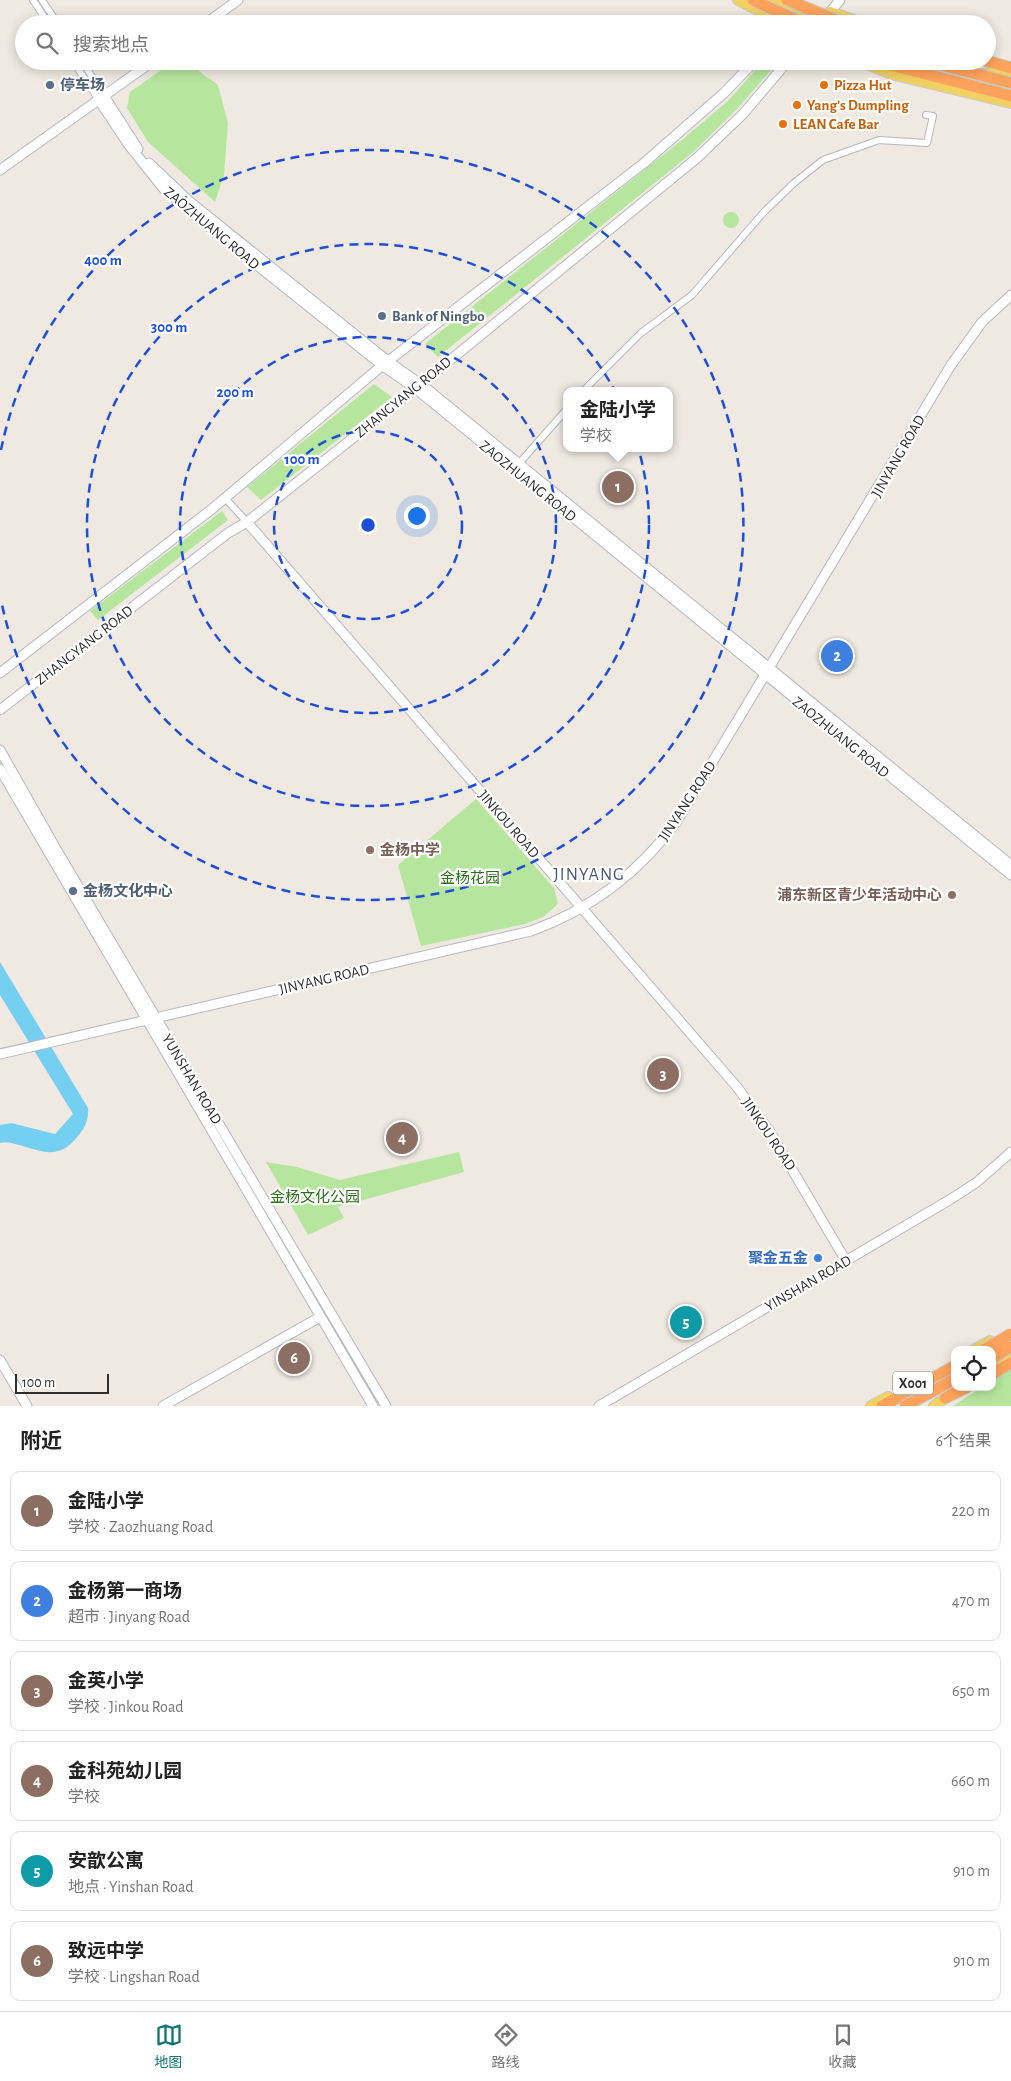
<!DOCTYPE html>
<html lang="zh">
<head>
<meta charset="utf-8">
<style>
  body { margin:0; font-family:"Alegreya Sans","Noto Sans SC",sans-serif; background:#f6f6f6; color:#222 }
  .controls { position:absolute; right:15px; bottom:15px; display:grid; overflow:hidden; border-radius:10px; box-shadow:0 2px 12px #0003 }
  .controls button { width:45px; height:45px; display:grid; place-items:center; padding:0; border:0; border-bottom:1px solid #e0e0e0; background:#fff; color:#222; font:25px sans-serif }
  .scale { position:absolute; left:15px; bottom:12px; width:94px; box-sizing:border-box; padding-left:5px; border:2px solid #2e2e2e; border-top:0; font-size:14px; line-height:18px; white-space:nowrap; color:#2e2e2e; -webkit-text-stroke:4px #fff; paint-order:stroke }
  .you { position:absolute; left:416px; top:515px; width:18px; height:18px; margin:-12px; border:4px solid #fff; border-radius:50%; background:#1a73e8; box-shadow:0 0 0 8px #1a73e833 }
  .badge { display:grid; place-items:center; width:32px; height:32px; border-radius:50%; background:#0f766e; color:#fff; font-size:16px; font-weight:700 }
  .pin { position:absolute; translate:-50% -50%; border:2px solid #fff; box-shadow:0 1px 5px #0006 }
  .popup { position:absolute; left:563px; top:387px; width:110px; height:65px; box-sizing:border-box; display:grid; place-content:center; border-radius:10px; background:#fff; filter:drop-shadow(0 1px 4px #0005); font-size:16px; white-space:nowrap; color:#767676 }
  .popup b { font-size:19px; color:#222 }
  .popup::after { content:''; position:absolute; left:50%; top:100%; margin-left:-10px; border:10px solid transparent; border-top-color:#fff }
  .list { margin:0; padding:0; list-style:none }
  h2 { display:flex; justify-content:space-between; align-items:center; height:65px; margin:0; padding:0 20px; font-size:21px }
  h2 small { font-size:16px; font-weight:400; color:#767676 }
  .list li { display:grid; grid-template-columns:32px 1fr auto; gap:15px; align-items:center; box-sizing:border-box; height:80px; margin:0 10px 10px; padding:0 10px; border:1px solid #e0e0e0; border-radius:10px }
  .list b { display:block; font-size:19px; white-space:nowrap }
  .list p { margin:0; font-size:16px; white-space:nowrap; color:#767676 }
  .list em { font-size:16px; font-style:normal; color:#767676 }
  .icon { flex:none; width:28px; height:28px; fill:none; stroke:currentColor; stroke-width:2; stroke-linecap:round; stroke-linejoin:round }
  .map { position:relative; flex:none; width:1011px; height:1406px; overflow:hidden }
  .search { position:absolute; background:#fff; box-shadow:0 2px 12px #0003; left:15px; right:15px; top:15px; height:55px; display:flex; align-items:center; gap:12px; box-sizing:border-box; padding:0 18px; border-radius:28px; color:#767676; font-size:19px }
  .sheet { height:605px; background:#fff }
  nav { display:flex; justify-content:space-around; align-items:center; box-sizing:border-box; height:70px; border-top:1px solid #e0e0e0; background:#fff; font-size:14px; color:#767676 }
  nav a { display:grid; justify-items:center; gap:2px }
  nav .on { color:#0f766e }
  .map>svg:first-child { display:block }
  .green { fill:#b6e59e }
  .water { fill:#75cff0 }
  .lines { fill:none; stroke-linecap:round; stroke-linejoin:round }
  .street-casing { stroke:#b4b7c1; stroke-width:8 }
  .secondary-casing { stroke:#b4b7c1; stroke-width:11 }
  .primary-casing { stroke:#c9c9c9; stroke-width:12 }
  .highway-casing { stroke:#c9c9c9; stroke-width:13 }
  .street { stroke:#fff; stroke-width:6 }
  .secondary { stroke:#fff; stroke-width:9 }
  .primary { stroke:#f2d163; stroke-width:10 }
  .highway { stroke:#ffa35c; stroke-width:11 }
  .highway-bridge-casing { stroke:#c9c9c9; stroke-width:13; stroke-linecap:butt }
  .highway-bridge { stroke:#ffa35c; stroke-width:11 }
  .ring { fill:none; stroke:#1d4ed8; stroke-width:2.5; stroke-dasharray:9 6 }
  .service-dot { fill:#5c6f8a; stroke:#fff; stroke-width:2 }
  .food-dot { fill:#e8710a; stroke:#fff; stroke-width:2 }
  .education-dot { fill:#8d6e63; stroke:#fff; stroke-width:2 }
  .shop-dot { fill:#3f7fe0; stroke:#fff; stroke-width:2 }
  .labels { text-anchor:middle; stroke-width:4.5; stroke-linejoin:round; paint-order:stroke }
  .shield { fill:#fff; stroke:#6d6d6d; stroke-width:1 }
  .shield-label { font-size:14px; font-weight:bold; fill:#2e2e2e }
  .service-label { font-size:15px; font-weight:bold; fill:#4e5e75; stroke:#fff; text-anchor:start }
  .food-label { font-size:15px; font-weight:bold; fill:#c56008; stroke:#fff; text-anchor:start }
  .street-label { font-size:15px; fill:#2e2e2e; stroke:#fff }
  .education-label { font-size:15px; font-weight:bold; fill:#785e54; stroke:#fff; text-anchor:start }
  .park-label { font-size:15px; fill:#2c6e1b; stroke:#fff }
  .shop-label { font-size:15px; font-weight:bold; fill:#366cbe; stroke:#fff; text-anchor:end }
  .quarter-label { font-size:18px; letter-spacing:1px; fill:#4d5680; stroke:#fff }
  .centre { fill:#1d4ed8; stroke:#fff; stroke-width:2.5 }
  .ring-label { font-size:15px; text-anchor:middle; font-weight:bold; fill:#1d4ed8; stroke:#fff; stroke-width:4.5; stroke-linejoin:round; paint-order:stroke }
</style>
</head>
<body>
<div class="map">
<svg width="1011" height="1406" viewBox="0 0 1011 1406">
  <rect width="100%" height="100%" fill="#efe9e1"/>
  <path class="green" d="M 174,61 L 196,61 C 197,76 209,76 218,85 L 228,123 L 224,175 L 215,202 L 148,142 L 127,108 L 130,92 Z
    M 763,61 L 779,61 L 736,110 L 692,153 L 438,357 L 425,344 L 682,140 L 729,100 Z
    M723 220a8 8 0 1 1 16 0a8 8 0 1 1-16 0Z
    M 374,384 L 392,397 L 261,500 L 247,487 Z
    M 222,511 L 228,520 L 98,620 L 90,611 Z
    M 476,799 L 554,888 L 558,904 L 543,917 L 525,924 L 421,946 L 398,865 Z
    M 459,1152 L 464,1172 L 338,1207 L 344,1218 L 308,1235 L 266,1162 L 297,1167 L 340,1180 Z
    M 1011,1368 L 1011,1406 L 953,1406 L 982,1387 L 992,1387 L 992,1380 Z"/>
  <path class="water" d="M 0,962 L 88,1108 C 89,1119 85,1128 78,1136 C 59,1160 44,1152 19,1145 C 12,1143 7,1141 0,1143 L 0,1125 L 11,1123 L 55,1134 L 73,1114 L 0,995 Z"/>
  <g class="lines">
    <g class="street-casing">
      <path id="street" d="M 33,0 L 49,24
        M 42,0 L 58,24
        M 73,61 L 99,100
        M 82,61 L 104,96
        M 583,391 L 641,333 L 692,295 L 764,212 L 794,183 L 823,160 L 879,140 L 927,143 L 933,116 L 926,115
        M 522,460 L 567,409
        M 224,497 L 247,522"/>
    </g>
    <g class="secondary-casing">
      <path id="secondary" d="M 826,17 L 840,0
        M 205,24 L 238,0
        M 104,96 L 138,149
        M 99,100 L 128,144 L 163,188 L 203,222 L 383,366 L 415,388 L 1011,875
        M 149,163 L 189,201 L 389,362 L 426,388 L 1011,865
        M 0,170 L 153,61
        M 247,522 L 737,1087 L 770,1132 L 846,1261
        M 0,673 L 212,509 L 378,369 L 644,163 L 724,93 L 755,61
        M 0,710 L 228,533 L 247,522 L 421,384 L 697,158 L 743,114 L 788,61
        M 0,750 L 56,849 L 386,1406
        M 0,769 L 373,1406
        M 0,1054 L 531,931 C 592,909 639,873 677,821 L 951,365 L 982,322 L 1011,295
        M 0,1360 L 27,1406
        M 163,1406 L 320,1317
        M 599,1406 L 951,1199 L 977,1182 L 1011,1152"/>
    </g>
    <g class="primary-casing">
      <path id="primary" d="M 738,0 L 786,24
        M 770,0 L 796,12 L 816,14
        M 830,12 L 865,24
        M 797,23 L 821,24
        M 860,61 L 891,74 L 1011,103
        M 911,61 L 934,67
        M 978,75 L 996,72 L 1011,76
        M 974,1350 L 990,1341
        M 992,1366 L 1011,1355
        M 871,1406 L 888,1397
        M 934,1406 L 951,1394"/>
    </g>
    <g class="highway-casing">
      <path id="highway" d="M 875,61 L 1011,96
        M 987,61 L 1011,68
        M 992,1374 L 1011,1363
        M 945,1398 L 967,1387
        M 882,1406 L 955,1366"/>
    </g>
    <use href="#street" class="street"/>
    <use href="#secondary" class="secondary"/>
    <use href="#primary" class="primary"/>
    <use href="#highway" class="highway"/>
    <g class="highway-bridge-casing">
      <path id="highway-bridge" d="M 753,0 L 805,24
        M 787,0 L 846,24
        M 927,61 L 1011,83
        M 984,1350 L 1011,1334
        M 992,1358 L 1011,1347
        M 905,1406 L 955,1379"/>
    </g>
    <use href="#highway-bridge" class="highway-bridge"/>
  </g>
  <g class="ring">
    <circle cx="368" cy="525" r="94"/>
    <circle cx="368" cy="525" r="188"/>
    <circle cx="368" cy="525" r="281"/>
    <path d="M1 450A375 375 0 1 1 1 600"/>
  </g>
  <g class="service-dot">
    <circle cx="50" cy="85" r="5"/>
    <circle cx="382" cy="316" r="5"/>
    <circle cx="73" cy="891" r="5"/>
  </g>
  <g class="food-dot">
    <circle cx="824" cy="85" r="5"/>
    <circle cx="797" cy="105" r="5"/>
    <circle cx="783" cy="124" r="5"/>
  </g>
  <g class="education-dot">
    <circle cx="370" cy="850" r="5"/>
    <circle cx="952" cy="895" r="5"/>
  </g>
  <circle class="shop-dot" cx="818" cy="1258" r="5"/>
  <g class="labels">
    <rect class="shield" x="893" y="1371.5" width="40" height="23" rx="4"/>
    <g class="shield-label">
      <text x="913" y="1388">X001</text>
    </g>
    <g class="service-label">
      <text x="60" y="90">停车场</text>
      <text x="392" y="321">Bank of Ningbo</text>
      <text x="83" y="896">金杨文化中心</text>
    </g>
    <g class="food-label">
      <text x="834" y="90">Pizza Hut</text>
      <text x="807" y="110">Yang’s Dumpling</text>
      <text x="793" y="129">LEAN Cafe Bar</text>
    </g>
    <g class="street-label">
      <text transform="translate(212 228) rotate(40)" y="5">ZAOZHUANG ROAD</text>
      <text transform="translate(403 397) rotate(-39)" y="5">ZHANGYANG ROAD</text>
      <text transform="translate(898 456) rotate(-60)" y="5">JINYANG ROAD</text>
      <text transform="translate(528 481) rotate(39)" y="5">ZAOZHUANG ROAD</text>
      <text transform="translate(84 645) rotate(-38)" y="5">ZHANGYANG ROAD</text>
      <text transform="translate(841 737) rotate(39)" y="5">ZAOZHUANG ROAD</text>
      <text transform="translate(687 801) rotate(-57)" y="5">JINYANG ROAD</text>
      <text transform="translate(509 824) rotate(49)" y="5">JINKOU ROAD</text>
      <text transform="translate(324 979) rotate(-13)" y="5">JINYANG ROAD</text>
      <text transform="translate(192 1079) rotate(59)" y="5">YUNSHAN ROAD</text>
      <text transform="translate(769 1134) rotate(56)" y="5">JINKOU ROAD</text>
      <text transform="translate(808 1283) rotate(-30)" y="5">YINSHAN ROAD</text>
    </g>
    <g class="education-label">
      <text x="380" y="855">金杨中学</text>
      <text x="942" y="900" text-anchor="end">浦东新区青少年活动中心</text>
    </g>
    <g class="park-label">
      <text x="470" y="883">金杨花园</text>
      <text x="315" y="1202">金杨文化公园</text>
    </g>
    <g class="shop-label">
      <text x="808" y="1263">聚金五金</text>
    </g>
    <g class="quarter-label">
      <text x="589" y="880">JINYANG</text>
    </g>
  </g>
  <circle cx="368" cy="525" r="8" class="centre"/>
  <g class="ring-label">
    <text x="103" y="265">400 m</text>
    <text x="169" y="332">300 m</text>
    <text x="235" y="397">200 m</text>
    <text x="302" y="464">100 m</text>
  </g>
</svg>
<div class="controls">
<button><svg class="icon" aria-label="locate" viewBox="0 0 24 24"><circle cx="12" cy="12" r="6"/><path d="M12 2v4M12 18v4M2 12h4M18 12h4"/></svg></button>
</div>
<div class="scale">100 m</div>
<div class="you"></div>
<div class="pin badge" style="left:618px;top:487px;background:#8d6e63">1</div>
<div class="popup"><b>金陆小学</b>学校</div>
<div class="pin badge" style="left:837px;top:656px;background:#3f7fe0">2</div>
<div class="pin badge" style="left:663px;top:1074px;background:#8d6e63">3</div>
<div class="pin badge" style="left:402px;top:1138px;background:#8d6e63">4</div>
<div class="pin badge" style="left:686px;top:1322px;background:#0f9aa8">5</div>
<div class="pin badge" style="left:294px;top:1358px;background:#8d6e63">6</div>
<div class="search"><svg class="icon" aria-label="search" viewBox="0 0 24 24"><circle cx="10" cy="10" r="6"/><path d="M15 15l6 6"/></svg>搜索地点</div>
</div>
<section class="sheet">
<h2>附近<small>6个结果</small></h2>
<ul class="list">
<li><span class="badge" style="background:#8d6e63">1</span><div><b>金陆小学</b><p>学校 · Zaozhuang Road</p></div><em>220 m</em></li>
<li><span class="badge" style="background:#3f7fe0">2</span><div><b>金杨第一商场</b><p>超市 · Jinyang Road</p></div><em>470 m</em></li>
<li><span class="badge" style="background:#8d6e63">3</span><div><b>金英小学</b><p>学校 · Jinkou Road</p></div><em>650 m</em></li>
<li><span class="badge" style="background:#8d6e63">4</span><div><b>金科苑幼儿园</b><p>学校</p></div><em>660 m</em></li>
<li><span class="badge" style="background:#0f9aa8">5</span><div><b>安歆公寓</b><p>地点 · Yinshan Road</p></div><em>910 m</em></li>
<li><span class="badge" style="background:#8d6e63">6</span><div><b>致远中学</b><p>学校 · Lingshan Road</p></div><em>910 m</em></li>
</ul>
</section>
<nav>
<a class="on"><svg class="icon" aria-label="map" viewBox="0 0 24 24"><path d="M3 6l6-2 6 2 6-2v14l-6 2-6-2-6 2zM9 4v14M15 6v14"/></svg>地图</a>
<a><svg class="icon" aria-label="directions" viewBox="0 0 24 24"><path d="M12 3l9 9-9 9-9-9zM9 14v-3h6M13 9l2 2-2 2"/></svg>路线</a>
<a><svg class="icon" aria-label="saved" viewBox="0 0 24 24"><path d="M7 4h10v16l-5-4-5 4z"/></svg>收藏</a>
</nav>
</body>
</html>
